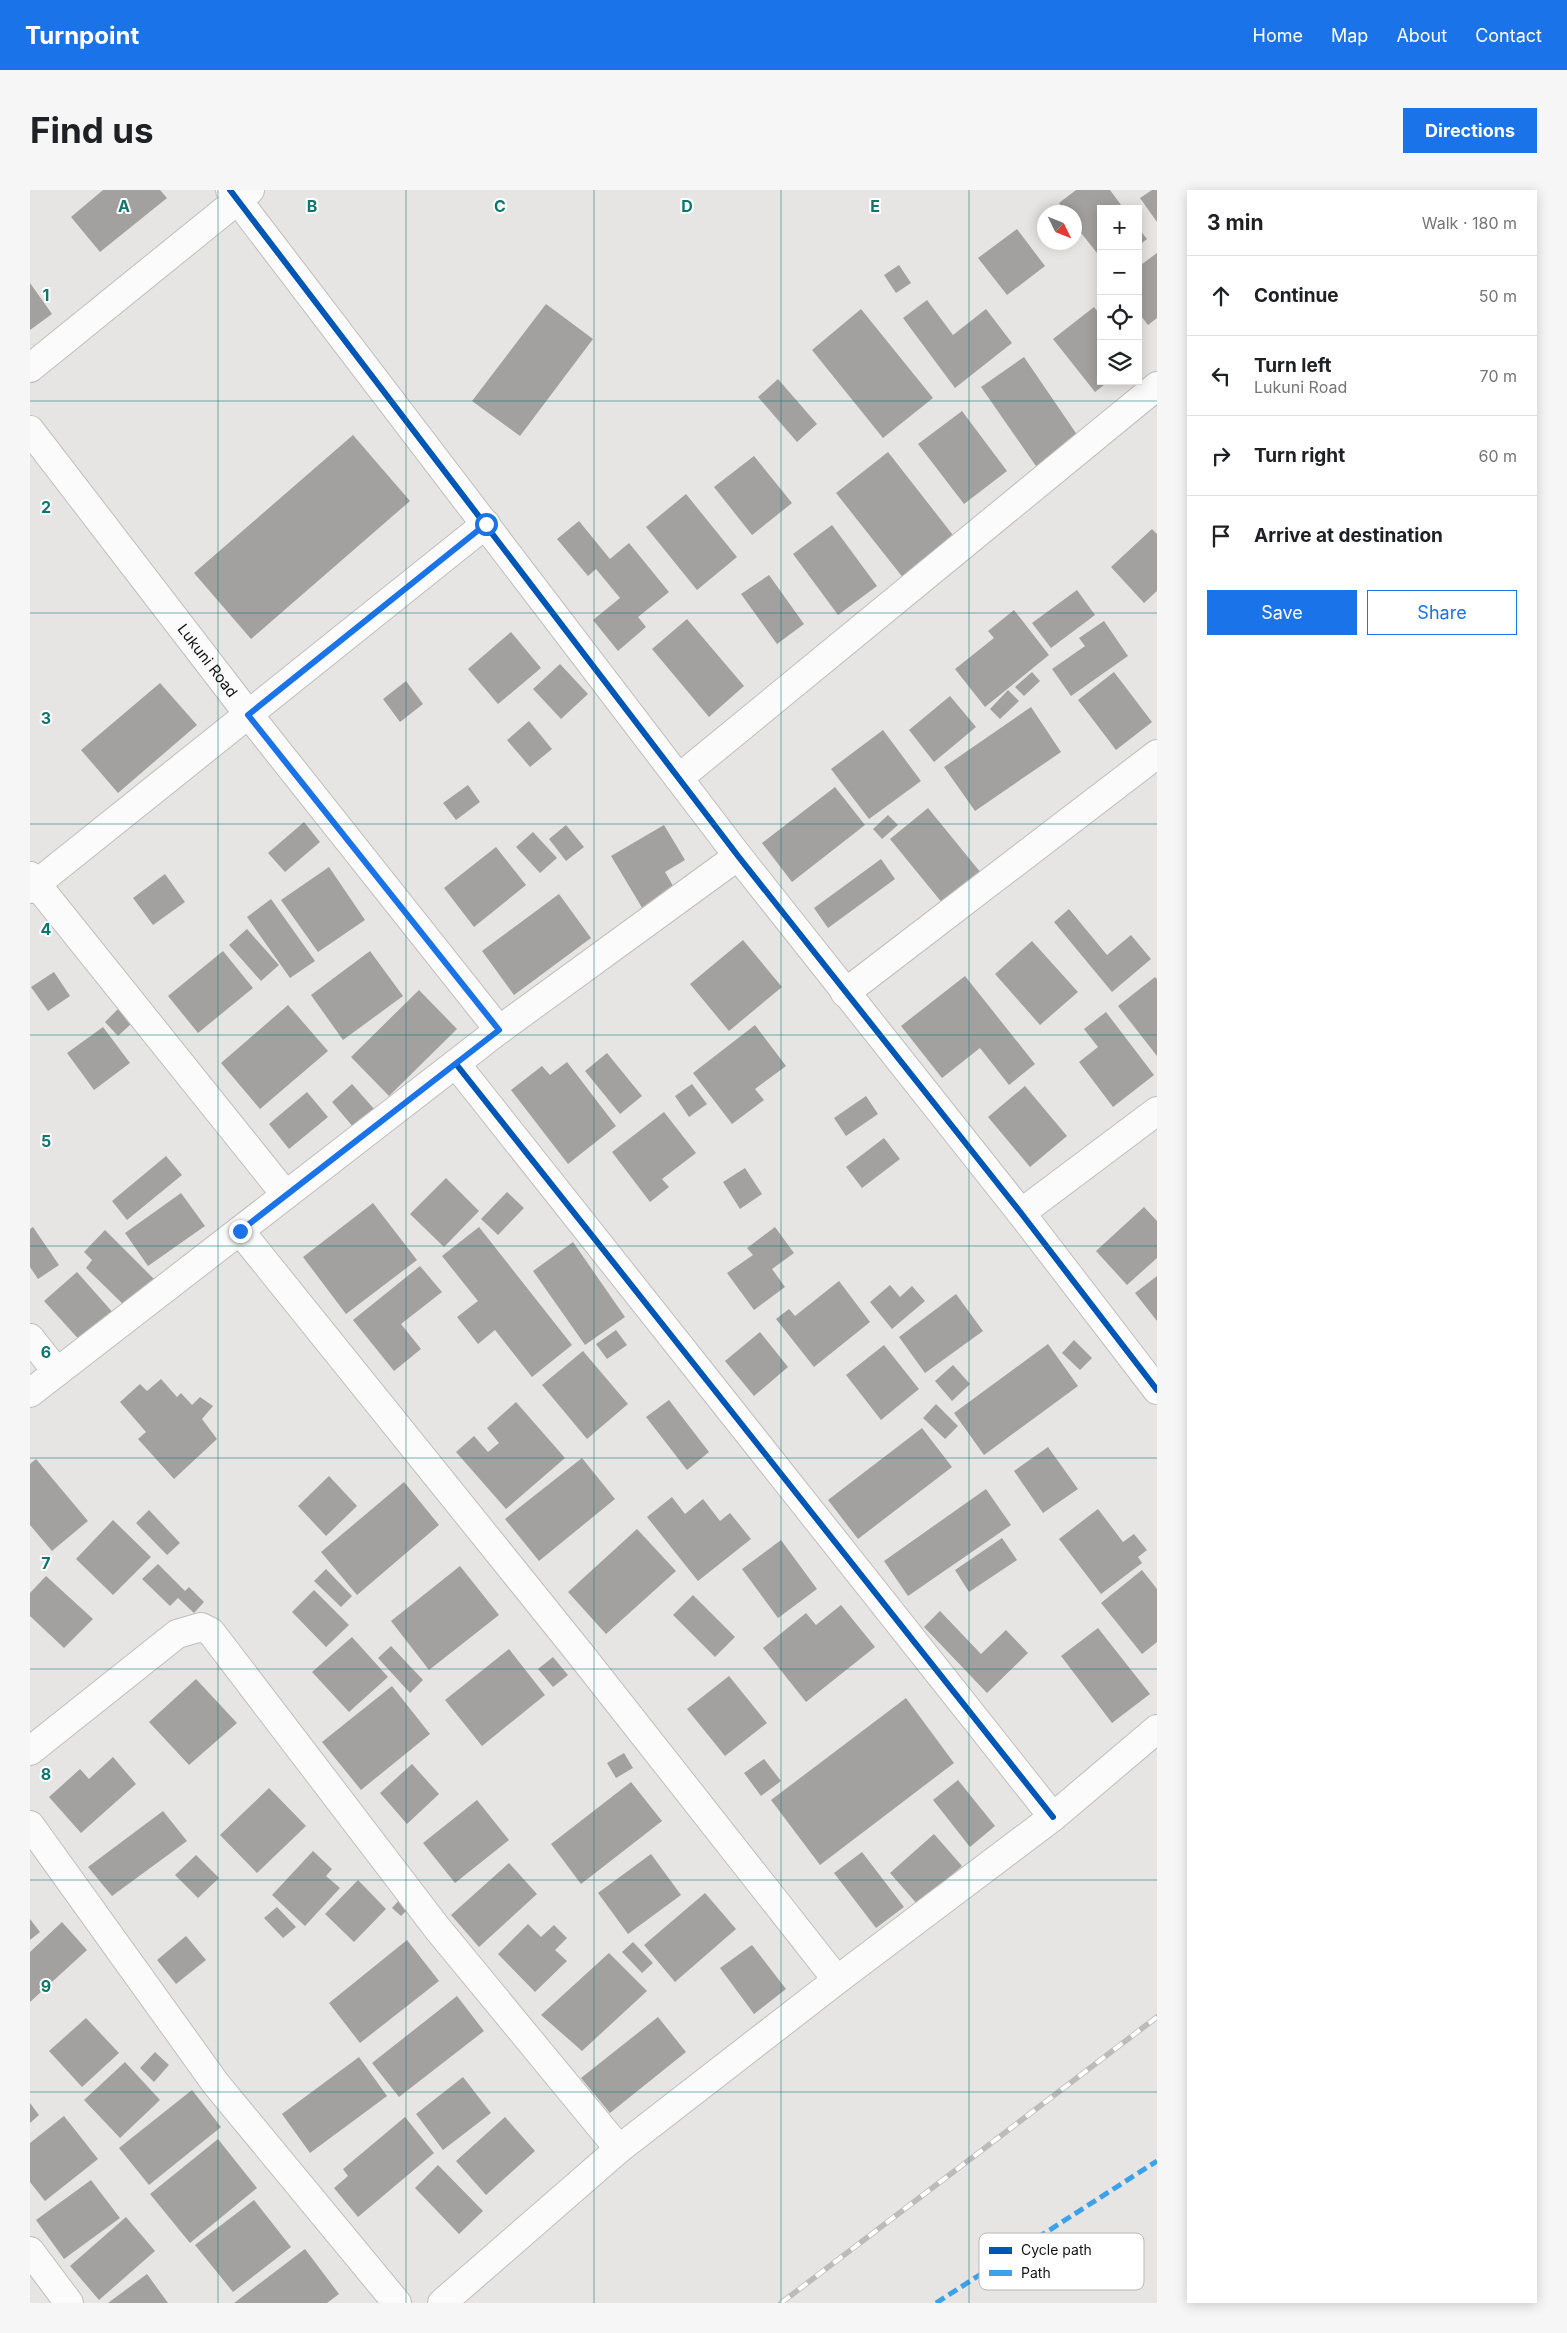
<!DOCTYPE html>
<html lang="en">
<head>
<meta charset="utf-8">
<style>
  body { margin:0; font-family:Inter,sans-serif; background:#f6f6f6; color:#202124 }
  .controls { position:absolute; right:15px; top:15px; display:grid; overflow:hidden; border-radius:0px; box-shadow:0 2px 12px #0003 }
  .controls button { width:45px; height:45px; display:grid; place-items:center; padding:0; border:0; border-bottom:1px solid #e0e0e0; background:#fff; color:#202124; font:25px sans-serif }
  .compass { position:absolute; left:1007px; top:15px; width:45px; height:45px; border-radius:50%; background:#fff; box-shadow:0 2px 12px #0003; rotate:133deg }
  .stop { position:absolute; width:15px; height:15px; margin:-11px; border:4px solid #1a73e8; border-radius:50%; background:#fff }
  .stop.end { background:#1a73e8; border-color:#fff; box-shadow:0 1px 5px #0008 }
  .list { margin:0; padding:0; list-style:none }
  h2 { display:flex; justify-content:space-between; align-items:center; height:65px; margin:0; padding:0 20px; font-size:21px }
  h2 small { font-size:16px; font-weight:400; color:#757577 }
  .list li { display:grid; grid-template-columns:32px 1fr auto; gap:15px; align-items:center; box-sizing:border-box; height:80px; padding:0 20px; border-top:1px solid #e0e0e0 }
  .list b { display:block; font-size:19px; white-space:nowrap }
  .list p { margin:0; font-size:16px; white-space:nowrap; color:#757577 }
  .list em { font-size:16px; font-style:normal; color:#757577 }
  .actions { display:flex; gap:10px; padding:15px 20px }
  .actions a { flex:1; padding:11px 0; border:1px solid #1a73e8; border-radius:0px; text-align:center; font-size:18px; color:#1a73e8 }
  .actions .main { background:#1a73e8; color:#fff }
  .icon { flex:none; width:28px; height:28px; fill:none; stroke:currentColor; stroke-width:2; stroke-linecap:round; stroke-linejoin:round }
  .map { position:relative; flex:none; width:1127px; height:2113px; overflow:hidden; border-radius:0px }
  header { display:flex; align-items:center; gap:30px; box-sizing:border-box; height:70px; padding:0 25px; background:#1a73e8; color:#fff }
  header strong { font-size:24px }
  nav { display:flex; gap:28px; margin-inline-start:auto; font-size:18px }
  .intro { display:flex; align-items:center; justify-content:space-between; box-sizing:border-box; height:120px; padding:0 30px }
  h1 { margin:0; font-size:35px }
  .button { padding:12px 22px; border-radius:0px; background:#1a73e8; color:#fff; font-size:18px; font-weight:700 }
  main { display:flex; gap:30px; padding:0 30px }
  aside { flex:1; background:#fff; border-radius:0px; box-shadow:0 2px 12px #0003 }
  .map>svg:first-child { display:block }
  .building { fill:#a2a1a0 }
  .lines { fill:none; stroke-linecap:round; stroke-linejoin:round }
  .street-casing { stroke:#bebebc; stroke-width:30 }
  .street { stroke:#fbfbfb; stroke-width:28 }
  .rail-casing { stroke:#bcbaba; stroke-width:5.5 }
  .rail { stroke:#fff; stroke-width:4; stroke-dasharray:11; stroke-linecap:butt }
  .quiet { stroke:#3da1ea; stroke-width:5; stroke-dasharray:10 5; stroke-linecap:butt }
  .cycleway-casing { stroke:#fff; stroke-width:9 }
  .cycleway { stroke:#0057b8; stroke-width:6 }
  .route { stroke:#1a73e8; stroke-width:6 }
  .grid { fill:none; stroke:#0f766e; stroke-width:1; stroke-opacity:0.55 }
  .labels { text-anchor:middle; stroke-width:4; stroke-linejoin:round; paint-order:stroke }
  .street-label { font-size:15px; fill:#131211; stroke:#fff }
  .key { fill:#fff; stroke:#b8b8b8; stroke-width:1 }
  .key-label { font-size:14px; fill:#131211 }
  .grid-label { font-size:16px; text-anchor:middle; font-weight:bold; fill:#0f766e; stroke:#fff; stroke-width:4; stroke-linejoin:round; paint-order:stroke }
</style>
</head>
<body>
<header>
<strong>Turnpoint</strong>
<nav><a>Home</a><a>Map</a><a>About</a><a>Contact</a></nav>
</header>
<div class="intro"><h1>Find us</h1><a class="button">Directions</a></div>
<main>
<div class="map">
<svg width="1127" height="2113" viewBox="0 0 1127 2113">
  <rect width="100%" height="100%" fill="#e6e5e3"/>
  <path class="building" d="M 73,0 L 130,0 L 137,8 L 70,62 L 41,27 Z
    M 1046,0 L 1080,0 L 1094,19 L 1071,19 L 1071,68 L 1044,34 L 1044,22 L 1036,22 L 1029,13 Z
    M 1122,0 L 1127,0 L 1127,32 L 1110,8 Z
    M 1108,38 L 1117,49 L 1108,56 Z
    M 987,39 L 1015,76 L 977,105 L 948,68 Z
    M 1127,63 L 1127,128 L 1118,135 L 1108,122 L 1108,77 Z
    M 869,75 L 881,93 L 866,103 L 854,85 Z
    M 0,93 L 22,124 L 0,140 Z
    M 897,110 L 923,145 L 956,119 L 982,153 L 925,198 L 873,128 Z
    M 516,114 L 563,149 L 490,246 L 442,211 Z
    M 1064,117 L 1071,126 L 1071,191 L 1079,191 L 1065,202 L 1023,149 Z
    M 831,119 L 903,208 L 853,248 L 782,160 Z
    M 994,167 L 1050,249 L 1008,279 L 951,197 Z
    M 748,189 L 787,234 L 767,252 L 728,207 Z
    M 932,221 L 977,281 L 934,314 L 888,254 Z
    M 323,245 L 380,311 L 221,449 L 164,383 Z
    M 858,262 L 926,349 L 874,389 L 806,303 Z
    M 724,266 L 762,313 L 722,345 L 684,297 Z
    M 656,304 L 707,367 L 667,400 L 616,337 Z
    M 549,331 L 580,369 L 599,353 L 639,402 L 608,427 L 616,437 L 588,461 L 563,430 L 590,408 L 566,379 L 558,386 L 527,349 Z
    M 802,335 L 847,396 L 808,425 L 763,364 Z
    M 1122,339 L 1127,344 L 1127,401 L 1114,413 L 1081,377 Z
    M 739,385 L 774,434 L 747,454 L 711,404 Z
    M 1047,400 L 1065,425 L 1021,458 L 1002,433 Z
    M 984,420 L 1019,465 L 955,517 L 925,479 L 964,448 L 958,441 Z
    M 657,429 L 714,496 L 679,527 L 622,459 Z
    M 1074,431 L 1098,466 L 1041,506 L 1022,479 L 1055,456 L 1049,448 Z
    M 481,442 L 511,478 L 468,514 L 438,479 Z
    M 530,474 L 558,504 L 531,529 L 503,499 Z
    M 1002,482 L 1010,491 L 994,506 L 985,497 Z
    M 1084,482 L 1122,532 L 1086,560 L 1048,510 Z
    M 376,491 L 393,514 L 370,532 L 353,509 Z
    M 130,493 L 167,535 L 88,603 L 51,560 Z
    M 978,500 L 989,511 L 970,529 L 960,519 Z
    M 920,506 L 946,537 L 904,572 L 879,540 Z
    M 1001,517 L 1031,562 L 945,621 L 914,577 Z
    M 499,531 L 522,559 L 500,577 L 477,550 Z
    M 853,540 L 891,591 L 839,629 L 801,579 Z
    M 438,595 L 450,612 L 426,630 L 413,613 Z
    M 805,597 L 835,635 L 762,692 L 732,653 Z
    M 898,618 L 951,683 L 913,714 L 860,649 Z
    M 858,625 L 868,635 L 852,649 L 843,639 Z
    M 274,632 L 290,652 L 255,682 L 238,663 Z
    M 536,635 L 554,657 L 536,671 L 519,649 Z
    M 634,635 L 655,670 L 635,682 L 646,701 L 614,721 L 581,666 Z
    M 503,642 L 527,668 L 510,683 L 486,657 Z
    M 466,657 L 496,695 L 444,737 L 414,698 Z
    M 851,669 L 865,689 L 798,738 L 784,718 Z
    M 299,677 L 335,730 L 288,762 L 251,710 Z
    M 135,684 L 155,712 L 123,735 L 103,708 Z
    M 529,704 L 561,748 L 484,805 L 452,761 Z
    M 241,709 L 285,771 L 260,788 L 217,727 Z
    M 1039,719 L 1077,765 L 1101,745 L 1121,769 L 1082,802 L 1024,732 Z
    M 217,739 L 249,775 L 231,791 L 199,755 Z
    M 713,750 L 752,797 L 699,841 L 660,794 Z
    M 1002,751 L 1048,802 L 1010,835 L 965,784 Z
    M 193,761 L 223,798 L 168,843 L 138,806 Z
    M 340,761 L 373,806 L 313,850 L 281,805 Z
    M 24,782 L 40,806 L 18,821 L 1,797 Z
    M 935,786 L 1005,874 L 979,895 L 950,858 L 912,888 L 871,836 Z
    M 1125,787 L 1127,789 L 1127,866 L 1088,816 Z
    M 389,800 L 427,839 L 359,906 L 321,867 Z
    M 258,815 L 298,861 L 230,919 L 191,873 Z
    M 88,819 L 102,833 L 88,846 L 75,832 Z
    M 1076,822 L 1124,885 L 1083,917 L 1049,872 L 1068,857 L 1054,839 Z
    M 725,835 L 756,876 L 725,899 L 734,910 L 702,934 L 663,883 Z
    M 73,837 L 100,873 L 64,900 L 37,863 Z
    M 577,863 L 612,906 L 590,924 L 555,881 Z
    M 537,872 L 586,936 L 538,974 L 481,900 L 512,876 L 520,885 Z
    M 322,894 L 345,920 L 324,938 L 302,912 Z
    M 662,894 L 677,914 L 659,927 L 645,906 Z
    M 995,896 L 1037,946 L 1000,977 L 958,927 Z
    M 277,902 L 298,927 L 259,959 L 239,934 Z
    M 836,906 L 848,924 L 816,946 L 804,928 Z
    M 634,922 L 666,963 L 632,989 L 639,997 L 620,1012 L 582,962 Z
    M 854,948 L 870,969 L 832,998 L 816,977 Z
    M 136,966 L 152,985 L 97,1030 L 82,1011 Z
    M 715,978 L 732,1004 L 710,1019 L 693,992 Z
    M 416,988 L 449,1021 L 414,1057 L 380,1024 Z
    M 477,1002 L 494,1018 L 468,1045 L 451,1029 Z
    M 151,1003 L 175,1036 L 118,1076 L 95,1043 Z
    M 343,1013 L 387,1070 L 316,1124 L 273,1067 Z
    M 1114,1017 L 1127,1031 L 1127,1068 L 1097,1095 L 1066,1061 Z
    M 3,1037 L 29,1075 L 8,1089 L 0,1077 L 0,1039 Z
    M 449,1037 L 542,1155 L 502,1187 L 465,1140 L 448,1154 L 427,1127 L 448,1111 L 412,1066 Z
    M 745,1037 L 764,1063 L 742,1079 L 755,1097 L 724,1120 L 697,1083 L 723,1065 L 717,1058 Z
    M 75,1040 L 125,1090 L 97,1118 L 56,1078 L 62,1070 L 54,1062 Z
    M 543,1052 L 595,1127 L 555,1155 L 503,1081 Z
    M 390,1076 L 412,1102 L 371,1134 L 391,1159 L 364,1181 L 323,1130 Z
    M 47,1082 L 85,1125 L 53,1154 L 14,1111 Z
    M 1127,1086 L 1127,1131 L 1105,1103 Z
    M 809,1091 L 840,1132 L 784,1177 L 746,1129 L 759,1119 L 765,1126 Z
    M 860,1095 L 870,1107 L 882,1096 L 895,1111 L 862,1139 L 840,1112 Z
    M 926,1104 L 953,1141 L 895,1183 L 869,1147 Z
    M 586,1140 L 597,1155 L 577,1169 L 566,1154 Z
    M 730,1142 L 758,1177 L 724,1206 L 695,1171 Z
    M 1044,1150 L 1062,1168 L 1050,1180 L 1032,1163 Z
    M 1018,1154 L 1048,1196 L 954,1265 L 924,1223 Z
    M 854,1155 L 889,1199 L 851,1230 L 816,1185 Z
    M 553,1161 L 598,1214 L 557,1249 L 512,1195 Z
    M 923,1175 L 940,1194 L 922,1211 L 905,1191 Z
    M 131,1189 L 147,1207 L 151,1203 L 162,1215 L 170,1207 L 183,1216 L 172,1229 L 187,1249 L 144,1289 L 108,1249 L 116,1242 L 90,1212 L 110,1194 L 117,1201 Z
    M 639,1210 L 679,1262 L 657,1280 L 616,1227 Z
    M 486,1212 L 535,1268 L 476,1319 L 426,1262 L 444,1246 L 458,1262 L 469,1253 L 457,1238 Z
    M 906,1214 L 928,1236 L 915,1249 L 893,1228 Z
    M 892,1238 L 922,1277 L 828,1349 L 798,1310 Z
    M 1018,1257 L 1048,1299 L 1013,1323 L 984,1281 Z
    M 552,1268 L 585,1309 L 509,1371 L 475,1329 Z
    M 6,1269 L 58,1331 L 22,1361 L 0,1335 L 0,1274 Z
    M 299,1286 L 327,1316 L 296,1346 L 268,1316 Z
    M 374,1292 L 409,1335 L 327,1405 L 291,1362 Z
    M 956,1299 L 981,1335 L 878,1406 L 854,1371 Z
    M 642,1307 L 655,1324 L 673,1309 L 690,1331 L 700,1323 L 721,1349 L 668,1391 L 617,1327 Z
    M 1068,1319 L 1093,1352 L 1104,1344 L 1117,1360 L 1108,1367 L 1112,1373 L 1071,1404 L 1029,1349 Z
    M 119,1320 L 150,1353 L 137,1365 L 106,1333 Z
    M 83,1330 L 121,1367 L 83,1405 L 46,1369 Z
    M 607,1339 L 646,1381 L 576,1444 L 538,1402 Z
    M 972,1348 L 987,1370 L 939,1402 L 925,1380 Z
    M 751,1350 L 787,1399 L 748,1428 L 712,1379 Z
    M 128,1374 L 155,1401 L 159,1397 L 174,1412 L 164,1423 L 148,1408 L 140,1416 L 112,1389 Z
    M 430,1376 L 469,1425 L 399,1480 L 361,1431 Z
    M 296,1379 L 322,1406 L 311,1417 L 284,1391 Z
    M 1112,1380 L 1127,1399 L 1127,1452 L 1112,1464 L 1071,1413 Z
    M 16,1386 L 63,1429 L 34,1458 L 0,1426 L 0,1403 Z
    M 284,1400 L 319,1435 L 296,1457 L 262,1422 Z
    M 663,1405 L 705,1447 L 685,1467 L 643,1425 Z
    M 811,1415 L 845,1457 L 776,1512 L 733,1458 L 776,1423 L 786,1435 Z
    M 910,1421 L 951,1464 L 976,1440 L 998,1463 L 957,1503 L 894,1437 Z
    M 1068,1438 L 1120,1504 L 1082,1533 L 1031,1466 Z
    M 322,1447 L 358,1487 L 319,1522 L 282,1482 Z
    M 361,1456 L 393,1490 L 380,1503 L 348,1468 Z
    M 479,1459 L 515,1505 L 452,1556 L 415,1510 Z
    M 523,1467 L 538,1485 L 523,1497 L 508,1479 Z
    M 699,1486 L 737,1533 L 695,1566 L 657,1519 Z
    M 166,1489 L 207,1533 L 159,1575 L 119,1532 Z
    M 362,1496 L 400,1544 L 331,1600 L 292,1552 Z
    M 876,1508 L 924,1573 L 790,1675 L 741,1610 Z
    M 594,1563 L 603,1578 L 586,1588 L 577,1573 Z
    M 83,1567 L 106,1594 L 51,1643 L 19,1607 L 50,1579 L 59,1589 Z
    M 734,1569 L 751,1591 L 731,1606 L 714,1583 Z
    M 382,1574 L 409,1604 L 377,1634 L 350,1603 Z
    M 928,1590 L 965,1636 L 940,1657 L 903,1610 Z
    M 601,1592 L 632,1631 L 551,1694 L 521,1654 Z
    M 239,1598 L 276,1636 L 227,1683 L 190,1645 Z
    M 447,1610 L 479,1650 L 425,1693 L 393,1653 Z
    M 133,1621 L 157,1651 L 82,1706 L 58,1677 Z
    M 904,1644 L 932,1676 L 888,1715 L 860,1683 Z
    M 283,1661 L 302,1679 L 296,1686 L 310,1698 L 275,1736 L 242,1705 Z
    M 832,1662 L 874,1717 L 846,1738 L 804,1683 Z
    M 621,1664 L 651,1705 L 598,1744 L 568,1703 Z
    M 166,1665 L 189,1688 L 168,1708 L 145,1685 Z
    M 479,1673 L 507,1704 L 449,1757 L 421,1725 Z
    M 328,1690 L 356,1719 L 324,1752 L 295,1724 Z
    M 675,1703 L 706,1739 L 645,1792 L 614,1755 Z
    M 371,1708 L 380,1717 L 371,1726 L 362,1718 Z
    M 247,1717 L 266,1737 L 253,1748 L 234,1728 Z
    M 0,1729 L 10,1742 L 0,1750 Z
    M 32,1732 L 57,1760 L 0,1812 L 0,1762 Z
    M 498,1734 L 511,1747 L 524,1735 L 537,1748 L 525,1760 L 537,1771 L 505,1802 L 468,1764 Z
    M 156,1746 L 176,1770 L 146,1794 L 127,1770 Z
    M 377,1750 L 409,1791 L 330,1853 L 299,1813 Z
    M 603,1752 L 623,1773 L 612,1783 L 592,1762 Z
    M 722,1755 L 756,1799 L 724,1824 L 690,1778 Z
    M 579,1763 L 617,1801 L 552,1861 L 511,1825 Z
    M 427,1806 L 454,1841 L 369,1907 L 342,1873 Z
    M 628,1827 L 656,1862 L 580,1923 L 551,1888 Z
    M 56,1828 L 89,1863 L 52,1897 L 19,1861 Z
    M 125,1862 L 139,1875 L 124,1892 L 110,1878 Z
    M 329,1867 L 357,1906 L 280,1963 L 252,1924 Z
    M 95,1872 L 130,1910 L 90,1948 L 54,1910 Z
    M 433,1887 L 461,1923 L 413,1960 L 386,1924 Z
    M 162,1900 L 191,1937 L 119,1995 L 89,1958 Z
    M 0,1913 L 9,1925 L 0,1933 Z
    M 34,1926 L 68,1969 L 15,2011 L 0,1992 L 0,1953 Z
    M 375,1927 L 404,1963 L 328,2027 L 304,1998 L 318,1986 L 313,1979 Z
    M 475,1927 L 505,1961 L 456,2005 L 426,1971 Z
    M 188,1949 L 227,1998 L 160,2053 L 120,2004 Z
    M 408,1975 L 453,2021 L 429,2044 L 385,1998 Z
    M 61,1990 L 90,2028 L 34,2069 L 6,2030 Z
    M 224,2010 L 261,2057 L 203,2102 L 165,2055 Z
    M 96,2027 L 125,2061 L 69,2110 L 40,2076 Z
    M 275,2059 L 309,2104 L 297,2113 L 204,2113 Z
    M 117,2084 L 138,2113 L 78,2113 Z"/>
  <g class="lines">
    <g class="street-casing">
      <g id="street">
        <path d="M 200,0 L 708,666 L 991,1023 L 1127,1200"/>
        <path d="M 0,178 L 220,0"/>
        <path id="s1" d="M 0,240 L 219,525 L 469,840"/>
        <path d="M 649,588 L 1127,196"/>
        <path d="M 0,686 L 255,1004"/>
        <path d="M 0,699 L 456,334"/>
        <path d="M 815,803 L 1127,564"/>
        <path d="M 426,874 L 1023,1627"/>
        <path d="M 991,1023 L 1127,921"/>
        <path d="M 210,1041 L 548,1461 L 807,1790"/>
        <path d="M 0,1148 L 27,1182"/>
        <path d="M 0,1203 L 469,840 L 708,666"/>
        <path d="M 0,1561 L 147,1444 L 171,1437 L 181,1442 L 407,1738 L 589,1959"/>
        <path d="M 0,1635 L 186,1894 L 367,2113"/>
        <path d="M 0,2061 L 39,2113"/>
        <path d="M 412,2113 L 589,1959 L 807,1790 L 1023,1627 L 1127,1539"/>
      </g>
    </g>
    <use href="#street" class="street"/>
    <g class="rail-casing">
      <path id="rail" d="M 751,2113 L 1127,1827"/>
    </g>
    <use href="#rail" class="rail"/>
    <path class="quiet" d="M 906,2113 L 1127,1971"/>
    <g class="cycleway-casing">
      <path id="cycleway" d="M 200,0 L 708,666 L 991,1023 L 1127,1200
        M 426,874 L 1023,1627"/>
    </g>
    <use href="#cycleway" class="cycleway"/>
  </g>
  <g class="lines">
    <path class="route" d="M 210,1041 L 469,840 L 218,525 L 456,334"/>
  </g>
  <path class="grid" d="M 188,0 L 188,2113M 376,0 L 376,2113M 564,0 L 564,2113M 751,0 L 751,2113M 939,0 L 939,2113M 0,211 L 1127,211M 0,423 L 1127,423M 0,634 L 1127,634M 0,845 L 1127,845M 0,1056 L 1127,1056M 0,1268 L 1127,1268M 0,1479 L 1127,1479M 0,1690 L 1127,1690M 0,1902 L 1127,1902"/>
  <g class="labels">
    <g class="street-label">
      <text dy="5" stroke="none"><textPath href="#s1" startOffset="291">Lukuni Road</textPath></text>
    </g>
  </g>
  <rect x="949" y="2043" width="165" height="57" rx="8" class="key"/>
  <rect x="959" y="2057" width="23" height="7" fill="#0057b8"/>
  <rect x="959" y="2080" width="23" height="6" fill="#3da1ea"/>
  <g class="key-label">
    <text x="991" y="2065">Cycle path</text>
    <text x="991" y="2088">Path</text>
  </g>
  <g class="grid-label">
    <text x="94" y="22">A</text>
    <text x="282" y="22">B</text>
    <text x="470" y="22">C</text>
    <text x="657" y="22">D</text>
    <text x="845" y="22">E</text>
    <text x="16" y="111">1</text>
    <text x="16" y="323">2</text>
    <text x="16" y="534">3</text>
    <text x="16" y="745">4</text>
    <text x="16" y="957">5</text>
    <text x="16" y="1168">6</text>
    <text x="16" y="1379">7</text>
    <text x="16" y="1590">8</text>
    <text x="16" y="1802">9</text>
  </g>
</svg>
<div class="controls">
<button>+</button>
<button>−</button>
<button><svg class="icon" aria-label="locate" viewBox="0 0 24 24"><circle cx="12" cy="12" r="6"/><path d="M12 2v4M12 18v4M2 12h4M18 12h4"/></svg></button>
<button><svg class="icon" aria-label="layers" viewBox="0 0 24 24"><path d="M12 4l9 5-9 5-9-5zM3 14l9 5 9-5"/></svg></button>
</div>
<svg class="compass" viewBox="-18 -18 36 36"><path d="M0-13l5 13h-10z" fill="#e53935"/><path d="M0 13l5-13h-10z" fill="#757577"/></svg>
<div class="stop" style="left:456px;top:334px"></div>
<div class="stop end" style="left:210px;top:1041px"></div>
</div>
<aside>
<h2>3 min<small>Walk · 180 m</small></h2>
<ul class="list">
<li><svg class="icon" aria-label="ahead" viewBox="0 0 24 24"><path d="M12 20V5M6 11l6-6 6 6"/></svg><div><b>Continue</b></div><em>50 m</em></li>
<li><svg class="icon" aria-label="left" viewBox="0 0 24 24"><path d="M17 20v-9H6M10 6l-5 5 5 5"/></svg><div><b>Turn left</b><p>Lukuni Road</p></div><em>70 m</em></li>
<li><svg class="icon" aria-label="right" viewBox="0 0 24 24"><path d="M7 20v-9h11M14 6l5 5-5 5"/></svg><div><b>Turn right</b></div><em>60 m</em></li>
<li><svg class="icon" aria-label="arrive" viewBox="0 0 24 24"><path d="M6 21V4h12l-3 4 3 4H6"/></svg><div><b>Arrive at destination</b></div></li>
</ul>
<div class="actions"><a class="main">Save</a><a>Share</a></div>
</aside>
</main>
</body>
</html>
